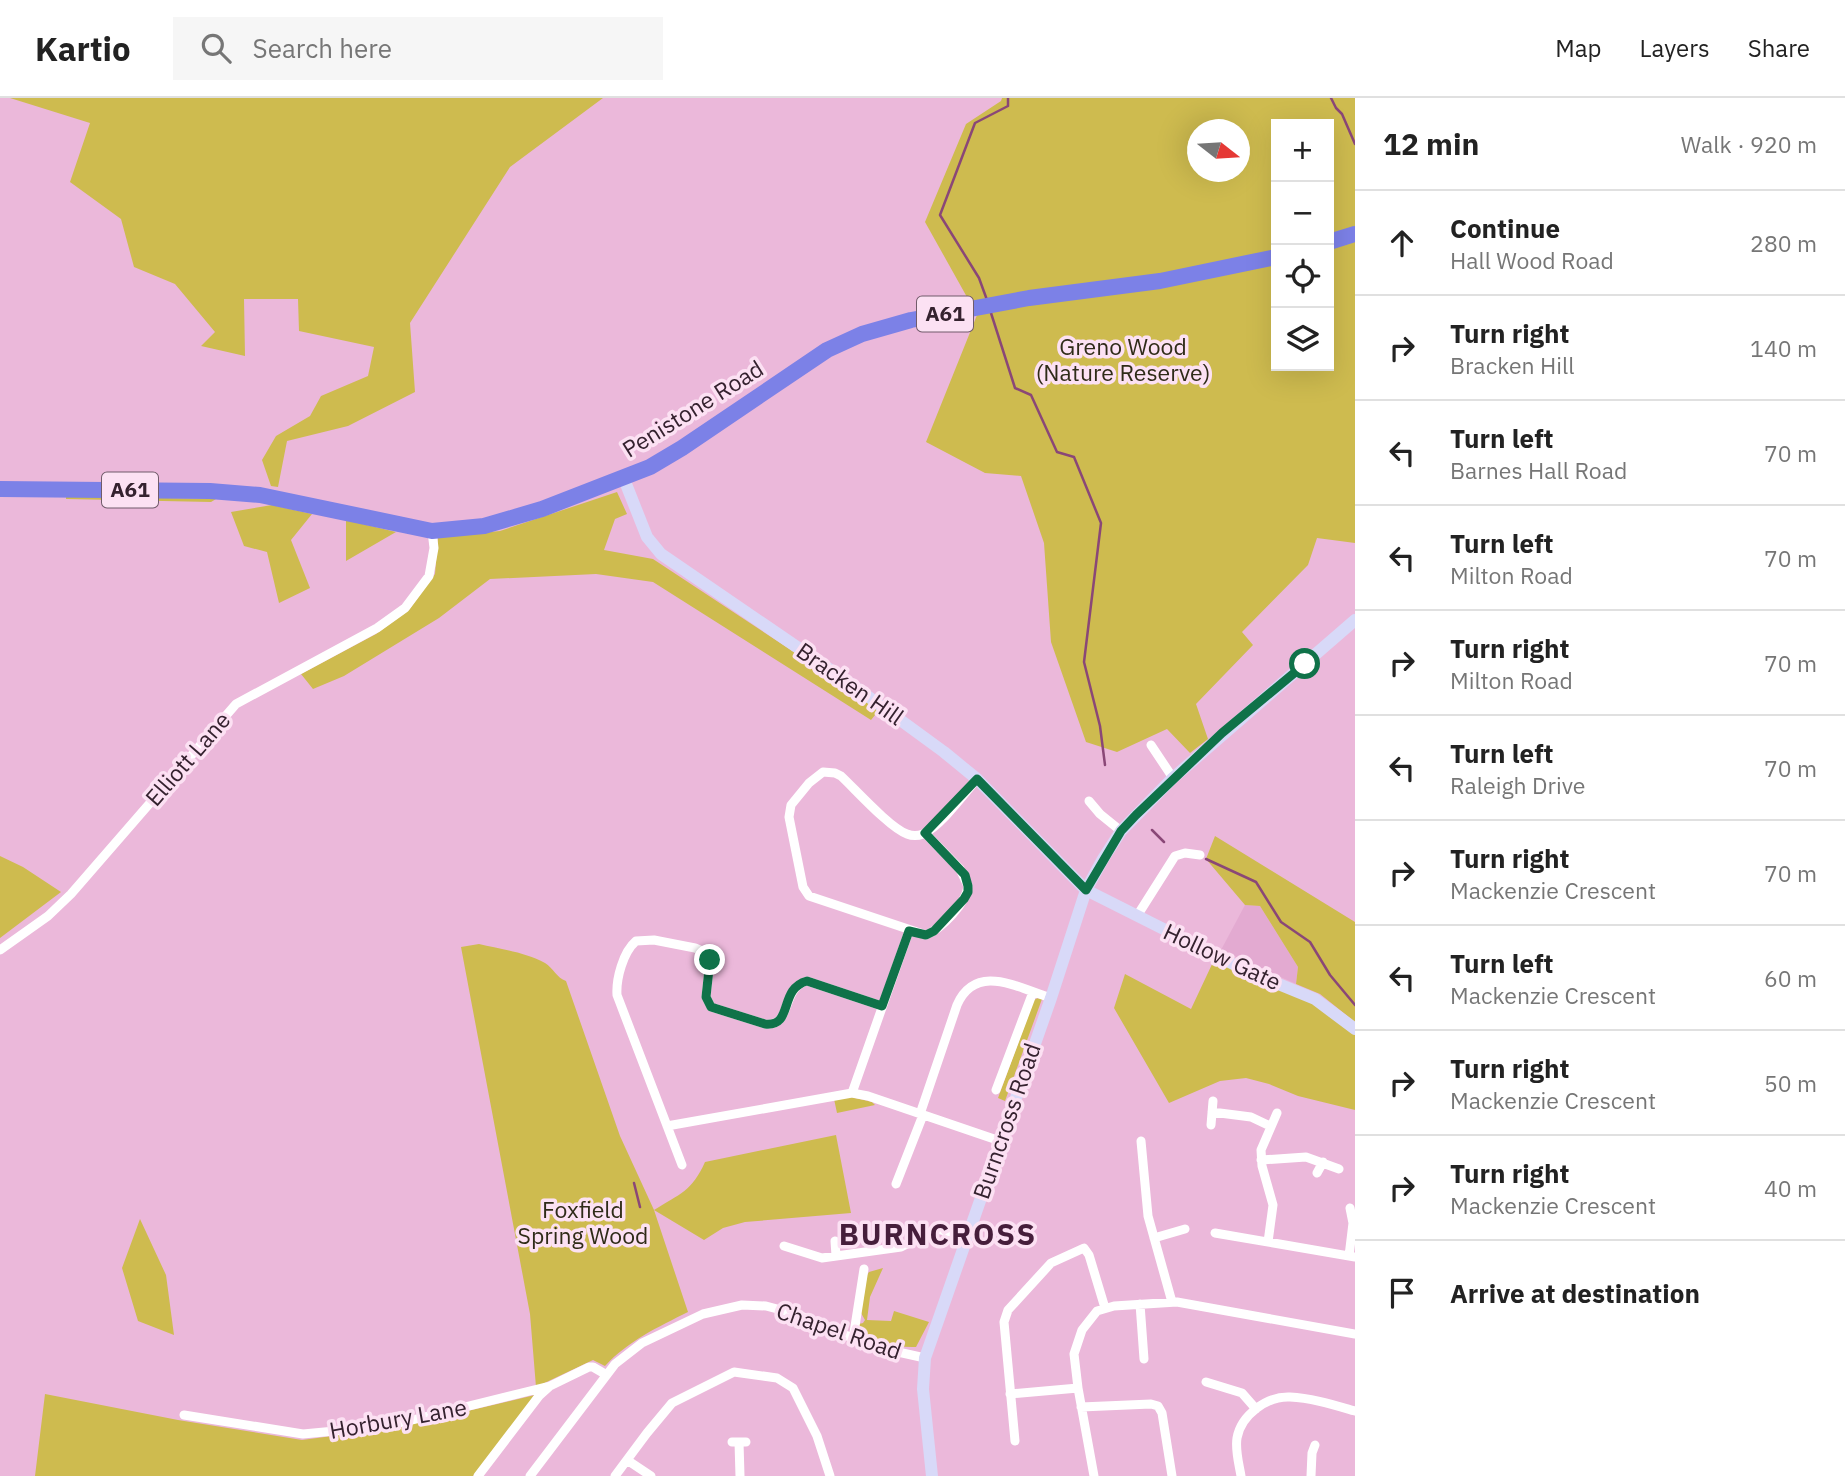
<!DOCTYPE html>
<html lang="en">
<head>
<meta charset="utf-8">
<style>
  body { margin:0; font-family:"IBM Plex Sans",sans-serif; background:#f6f6f6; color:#222 }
  .controls { position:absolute; right:21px; top:21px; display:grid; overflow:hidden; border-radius:0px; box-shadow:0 7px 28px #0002 }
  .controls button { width:63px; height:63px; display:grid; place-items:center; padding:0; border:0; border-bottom:2px solid #e0e0e0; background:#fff; color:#222; font:35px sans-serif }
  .compass { position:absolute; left:1187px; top:21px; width:63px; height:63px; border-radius:50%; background:#fff; box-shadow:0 7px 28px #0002; rotate:107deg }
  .stop { position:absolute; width:21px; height:21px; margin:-16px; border:5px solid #0f7249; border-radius:50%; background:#fff }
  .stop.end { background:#0f7249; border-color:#fff; box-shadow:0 2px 7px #0008 }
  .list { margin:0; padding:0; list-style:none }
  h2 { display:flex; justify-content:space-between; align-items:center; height:91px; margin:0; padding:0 28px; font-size:30px }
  h2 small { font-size:23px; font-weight:400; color:#767676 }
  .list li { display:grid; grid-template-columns:46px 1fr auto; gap:21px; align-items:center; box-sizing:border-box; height:105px; padding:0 28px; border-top:2px solid #e0e0e0 }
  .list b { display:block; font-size:26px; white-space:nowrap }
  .list p { margin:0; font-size:23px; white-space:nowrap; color:#767676 }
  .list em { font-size:23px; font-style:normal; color:#767676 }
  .icon { flex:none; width:38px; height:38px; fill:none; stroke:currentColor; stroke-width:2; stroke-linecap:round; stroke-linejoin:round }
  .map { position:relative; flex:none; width:1355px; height:1378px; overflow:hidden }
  header { display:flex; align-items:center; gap:42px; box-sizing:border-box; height:98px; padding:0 35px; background:#fff; border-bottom:2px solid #e0e0e0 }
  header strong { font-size:33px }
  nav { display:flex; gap:38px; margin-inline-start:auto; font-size:24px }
  .search { width:490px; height:63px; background:#f6f6f6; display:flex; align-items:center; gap:18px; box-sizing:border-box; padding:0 24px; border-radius:0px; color:#767676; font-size:26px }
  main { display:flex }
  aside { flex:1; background:#fff }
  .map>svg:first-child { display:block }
  .built { fill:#e3aad1 }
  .green { fill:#cebb4f; fill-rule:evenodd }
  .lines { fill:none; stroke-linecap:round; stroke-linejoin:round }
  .stream { stroke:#8a4777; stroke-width:2.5 }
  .street { stroke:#fff; stroke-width:9 }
  .secondary { stroke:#d8d9f8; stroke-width:12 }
  .highway { stroke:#7c81e7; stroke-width:16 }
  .route { stroke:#0f7249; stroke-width:9 }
  .labels { text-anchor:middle; stroke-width:7; stroke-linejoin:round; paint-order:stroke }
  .shield { fill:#fce1f3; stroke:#715b6a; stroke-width:2 }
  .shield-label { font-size:21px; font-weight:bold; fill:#35222f }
  .park-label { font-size:23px; fill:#2f2b18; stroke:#fce1f3 }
  .street-label { font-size:23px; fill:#35222f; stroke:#fce1f3 }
  .district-label { font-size:30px; font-weight:bold; letter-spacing:2px; fill:#461e3b; stroke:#fce1f3 }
</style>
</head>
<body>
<header>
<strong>Kartio</strong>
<div class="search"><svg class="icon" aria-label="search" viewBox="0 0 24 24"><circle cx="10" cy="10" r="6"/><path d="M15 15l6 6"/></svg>Search here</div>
<nav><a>Map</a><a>Layers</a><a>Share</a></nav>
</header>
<main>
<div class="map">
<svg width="1355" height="1378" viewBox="0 0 1355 1378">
  <rect width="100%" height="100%" fill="#ebb8da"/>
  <path class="built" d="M 1245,807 L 1260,808 L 1298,869 L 1296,886 L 1221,852 Z"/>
  <path class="green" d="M 10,0 L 603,0 L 510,69 L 410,225 L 415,294 L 348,328 L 287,343 L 278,389 L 271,388 L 262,362 L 276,338 L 310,318 L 321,298 L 368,278 L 374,249 L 299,233 L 298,201 L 244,201 L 245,258 L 201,248 L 215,234 L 175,186 L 134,169 L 121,121 L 70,84 L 90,25 Z
    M 1002,0 L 1355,0 L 1355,445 L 1317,440 L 1308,467 L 1242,534 L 1253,547 L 1196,606 L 1208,641 L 1190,655 L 1167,631 L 1117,654 L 1086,644 L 1051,544 L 1044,445 L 1021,378 L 985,375 L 926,344 L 977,217 L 925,124 L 966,26 L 1001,3 ZM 1276,26 L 1329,26 L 1329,268 L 1276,268 ZM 1198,32 L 1240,32 L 1240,74 L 1198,74 Z
    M 617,394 L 627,416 L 615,421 L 604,452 L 653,461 L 880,611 L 871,622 L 653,484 L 596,476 L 490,481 L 439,520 L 344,578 L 313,591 L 301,576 L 376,536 L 409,512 L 435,476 L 438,439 L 500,433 Z
    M 66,398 L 216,401 L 211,404 L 66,401 Z
    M 272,407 L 312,416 L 291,442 L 310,490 L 279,505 L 267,454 L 244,448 L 231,414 Z
    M 346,422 L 396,434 L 346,463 Z
    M 1215,738 L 1355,824 L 1355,924 L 1320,896 L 1296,886 L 1298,869 L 1260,808 L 1245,807 L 1206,761 Z
    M 0,758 L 23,769 L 61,794 L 0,840 Z
    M 479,846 C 500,851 525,854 545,865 C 553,870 557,880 566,883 L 620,1038 L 654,1112 C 680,1096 692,1093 705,1064 L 836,1037 L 851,1115 L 745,1124 L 723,1130 L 704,1142 L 654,1112 L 688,1214 C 658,1229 628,1243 605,1268 L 593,1262 L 536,1289 L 530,1216 L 461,849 Z
    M 1214,862 L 1313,902 L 1355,934 L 1355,1012 L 1298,998 L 1269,986 L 1246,980 L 1220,983 L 1169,1005 L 1114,910 L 1125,876 L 1191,911 Z
    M 1038,900 L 1042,901 L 1005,1003 L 998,1000 L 1034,902 Z
    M 851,999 L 872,1004 L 875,1007 L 837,1015 L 834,1001 Z
    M 140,1121 L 166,1177 L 174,1237 L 138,1223 L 122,1170 Z
    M 883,1170 L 870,1199 L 867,1222 L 891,1223 L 894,1213 L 929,1224 L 916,1249 C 898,1250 871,1244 856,1234 L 859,1226 L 863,1225 L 865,1222 L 861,1215 L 867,1177 L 869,1174 Z
    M 45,1296 L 178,1322 L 302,1342 L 400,1329 L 535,1297 L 473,1378 L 35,1378 Z"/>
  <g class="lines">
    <path class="stream" d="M 1331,0 L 1336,10 L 1342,16 L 1355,46
      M 987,202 L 979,180 L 940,117 L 975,25 L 1008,8 L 1008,0
      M 991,215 L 1015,290 L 1031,297 L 1057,354 L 1074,359 L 1101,425 L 1084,564 L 1100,628 L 1105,667
      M 1152,732 L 1164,744
      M 1206,761 L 1256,784 L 1281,824 L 1310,844 L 1330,877 L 1355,907
      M 634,1085 L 640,1109"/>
    <path class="street" d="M 1151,647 L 1173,680
      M 1089,703 L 1100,716 L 1121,733
      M 925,735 L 960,771 L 968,788 C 966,806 942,830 926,837 L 809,798 L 803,789 L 789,719 L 791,707 L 809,685 L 823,674 L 835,675 L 841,678 C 856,692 890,730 907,736 C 912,738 918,738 923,736 C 941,728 964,696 977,681
      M 1137,818 L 1175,758 L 1185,755 L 1200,757
      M 0,852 L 48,818 L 71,796 L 236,606 L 377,530 L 405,510 L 429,478 L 434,450 L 432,433
      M 996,992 L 1033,894
      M 852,995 L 909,833
      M 1212,1014 L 1251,1019 L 1270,1028
      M 920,1016 L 957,907 C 976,864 1018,890 1051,900
      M 1211,1027 L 1213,1003
      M 667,1028 L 852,995 L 868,998 L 1000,1043
      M 1141,1043 L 1148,1118 L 1172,1204
      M 1261,1062 L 1306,1059 L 1339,1071
      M 682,1067 L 617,897 C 616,881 623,854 636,843 L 654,842 L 695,850 L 702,853 L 710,862 L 706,899 L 711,909 L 765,926 C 793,929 780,891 807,883 L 882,908
      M 1317,1075 L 1323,1064
      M 896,1086 L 923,1017
      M 1215,1135 L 1355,1159
      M 1154,1140 L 1185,1131
      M 835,1143 L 836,1158
      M 1268,1144 L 1273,1107 L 1262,1068 L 1261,1052 L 1277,1015
      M 784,1148 L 822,1160 L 901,1149 L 937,1131 L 967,1138
      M 1349,1158 L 1353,1125 L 1350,1110
      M 1140,1206 L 1144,1261
      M 853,1241 L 864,1171
      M 1206,1284 L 1242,1295 L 1256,1311
      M 1010,1296 L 1078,1290
      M 1081,1309 L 1151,1306 L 1158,1308 L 1162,1315 L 1172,1378
      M 184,1317 L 303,1336 L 388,1328 L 550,1288 L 589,1269 L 593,1269 L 605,1276
      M 1015,1343 L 1004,1224 L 1008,1212 L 1051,1165 L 1084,1150 L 1089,1157 L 1105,1210
      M 732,1344 L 746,1344
      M 739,1344 L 740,1378
      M 627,1362 L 651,1378
      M 478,1378 L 539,1298 L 549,1289
      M 530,1378 L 615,1266 L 642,1245 L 703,1216 L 742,1207 L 766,1208 L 796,1216 L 871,1248 L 925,1260
      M 615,1378 L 647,1335 L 672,1305 L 734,1274 L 777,1280 L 793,1290 L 817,1338 L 830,1378
      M 1094,1378 L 1078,1290 L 1074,1256 L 1082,1232 L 1097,1213 L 1114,1208 L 1177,1204 L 1355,1236
      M 1241,1378 C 1239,1366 1235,1352 1237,1340 C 1241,1317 1267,1298 1290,1299 C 1312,1300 1334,1307 1355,1313
      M 1311,1378 L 1312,1355 L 1315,1347"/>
    <path class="secondary" d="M 624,381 L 647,439 L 661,456 L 851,586 L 944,654 L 977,681 L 1086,792 L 1249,874 L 1315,901 L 1355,931
      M 932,1378 L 923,1291 L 925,1260 L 1051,900 L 1086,792 L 1103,761 L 1121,733 L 1173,680 L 1355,522"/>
    <path class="highway" d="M 1329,144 L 1355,136
      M 0,391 L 210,393 L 260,397 L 432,433 L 484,428 L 542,411 L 650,369 L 682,350 L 827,252 L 862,236 L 911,222 L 1029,200 L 1160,183 L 1276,159"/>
  </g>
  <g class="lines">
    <path class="route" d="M 710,862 L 706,899 L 711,909 L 765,926 C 794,929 778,891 807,883 L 882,908 L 909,833 L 926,837 L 934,833 L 964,801 L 968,794 L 968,788 L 965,777 L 925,735 L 977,681 L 1086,792 L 1121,733 L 1136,717 L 1222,635 L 1305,566"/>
  </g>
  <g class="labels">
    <g class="shield">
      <rect x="917" y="198.5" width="56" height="35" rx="5"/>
      <rect x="102" y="374.5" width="56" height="35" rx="5"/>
    </g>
    <g class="shield-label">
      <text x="945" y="223">A61</text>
      <text x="130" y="399">A61</text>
    </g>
    <g class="park-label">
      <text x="1123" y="257">Greno Wood<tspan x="1123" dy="26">(Nature Reserve)</tspan></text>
      <text x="583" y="1120">Foxfield<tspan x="583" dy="26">Spring Wood</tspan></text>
    </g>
    <g class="street-label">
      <text transform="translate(693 311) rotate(-32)" y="8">Penistone Road</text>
      <text transform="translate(850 586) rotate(35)" y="8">Bracken Hill</text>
      <text transform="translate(188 661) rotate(-49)" y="8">Elliott Lane</text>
      <text transform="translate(1222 859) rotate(25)" y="8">Hollow Gate</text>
      <text transform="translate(1007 1023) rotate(-71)" y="8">Burncross Road</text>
      <text transform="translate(839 1233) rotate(19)" y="8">Chapel Road</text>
      <text transform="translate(398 1321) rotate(-10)" y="8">Horbury Lane</text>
    </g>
    <g class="district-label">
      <text x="938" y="1147">BURNCROSS</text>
    </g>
  </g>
</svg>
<div class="controls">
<button>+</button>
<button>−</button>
<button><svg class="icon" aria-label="locate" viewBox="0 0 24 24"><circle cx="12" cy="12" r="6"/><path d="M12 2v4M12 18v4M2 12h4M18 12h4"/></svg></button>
<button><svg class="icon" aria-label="layers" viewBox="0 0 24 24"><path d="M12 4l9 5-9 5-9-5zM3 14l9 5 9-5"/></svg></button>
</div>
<svg class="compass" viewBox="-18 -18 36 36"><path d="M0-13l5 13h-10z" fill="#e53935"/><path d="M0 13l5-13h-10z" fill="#767676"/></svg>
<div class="stop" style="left:1305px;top:566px"></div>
<div class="stop end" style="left:710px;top:862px"></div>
</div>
<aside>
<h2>12 min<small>Walk · 920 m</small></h2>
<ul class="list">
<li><svg class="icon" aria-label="ahead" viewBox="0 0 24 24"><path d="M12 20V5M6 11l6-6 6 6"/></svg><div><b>Continue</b><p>Hall Wood Road</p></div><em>280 m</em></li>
<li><svg class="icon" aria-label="right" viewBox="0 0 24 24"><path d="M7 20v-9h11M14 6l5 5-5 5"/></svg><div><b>Turn right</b><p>Bracken Hill</p></div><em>140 m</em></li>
<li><svg class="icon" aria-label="left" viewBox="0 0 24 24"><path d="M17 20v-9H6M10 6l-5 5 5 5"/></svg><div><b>Turn left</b><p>Barnes Hall Road</p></div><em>70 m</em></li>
<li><svg class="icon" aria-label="left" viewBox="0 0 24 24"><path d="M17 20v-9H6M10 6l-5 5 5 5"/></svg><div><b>Turn left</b><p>Milton Road</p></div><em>70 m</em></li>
<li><svg class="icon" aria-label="right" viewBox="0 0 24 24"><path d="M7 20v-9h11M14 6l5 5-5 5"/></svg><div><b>Turn right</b><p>Milton Road</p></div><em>70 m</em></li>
<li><svg class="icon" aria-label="left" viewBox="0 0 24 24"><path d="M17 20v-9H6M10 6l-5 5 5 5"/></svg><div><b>Turn left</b><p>Raleigh Drive</p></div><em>70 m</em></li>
<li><svg class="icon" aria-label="right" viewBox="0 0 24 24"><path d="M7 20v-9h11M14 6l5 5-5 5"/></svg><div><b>Turn right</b><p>Mackenzie Crescent</p></div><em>70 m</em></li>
<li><svg class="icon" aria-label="left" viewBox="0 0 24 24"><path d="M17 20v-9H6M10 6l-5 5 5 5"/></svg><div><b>Turn left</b><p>Mackenzie Crescent</p></div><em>60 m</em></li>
<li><svg class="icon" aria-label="right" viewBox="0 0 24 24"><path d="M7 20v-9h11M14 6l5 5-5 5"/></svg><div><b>Turn right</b><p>Mackenzie Crescent</p></div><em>50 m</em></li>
<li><svg class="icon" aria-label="right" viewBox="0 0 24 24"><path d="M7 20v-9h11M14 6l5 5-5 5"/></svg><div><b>Turn right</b><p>Mackenzie Crescent</p></div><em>40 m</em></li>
<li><svg class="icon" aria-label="arrive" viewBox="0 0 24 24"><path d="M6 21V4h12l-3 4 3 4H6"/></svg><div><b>Arrive at destination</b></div></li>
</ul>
</aside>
</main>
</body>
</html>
